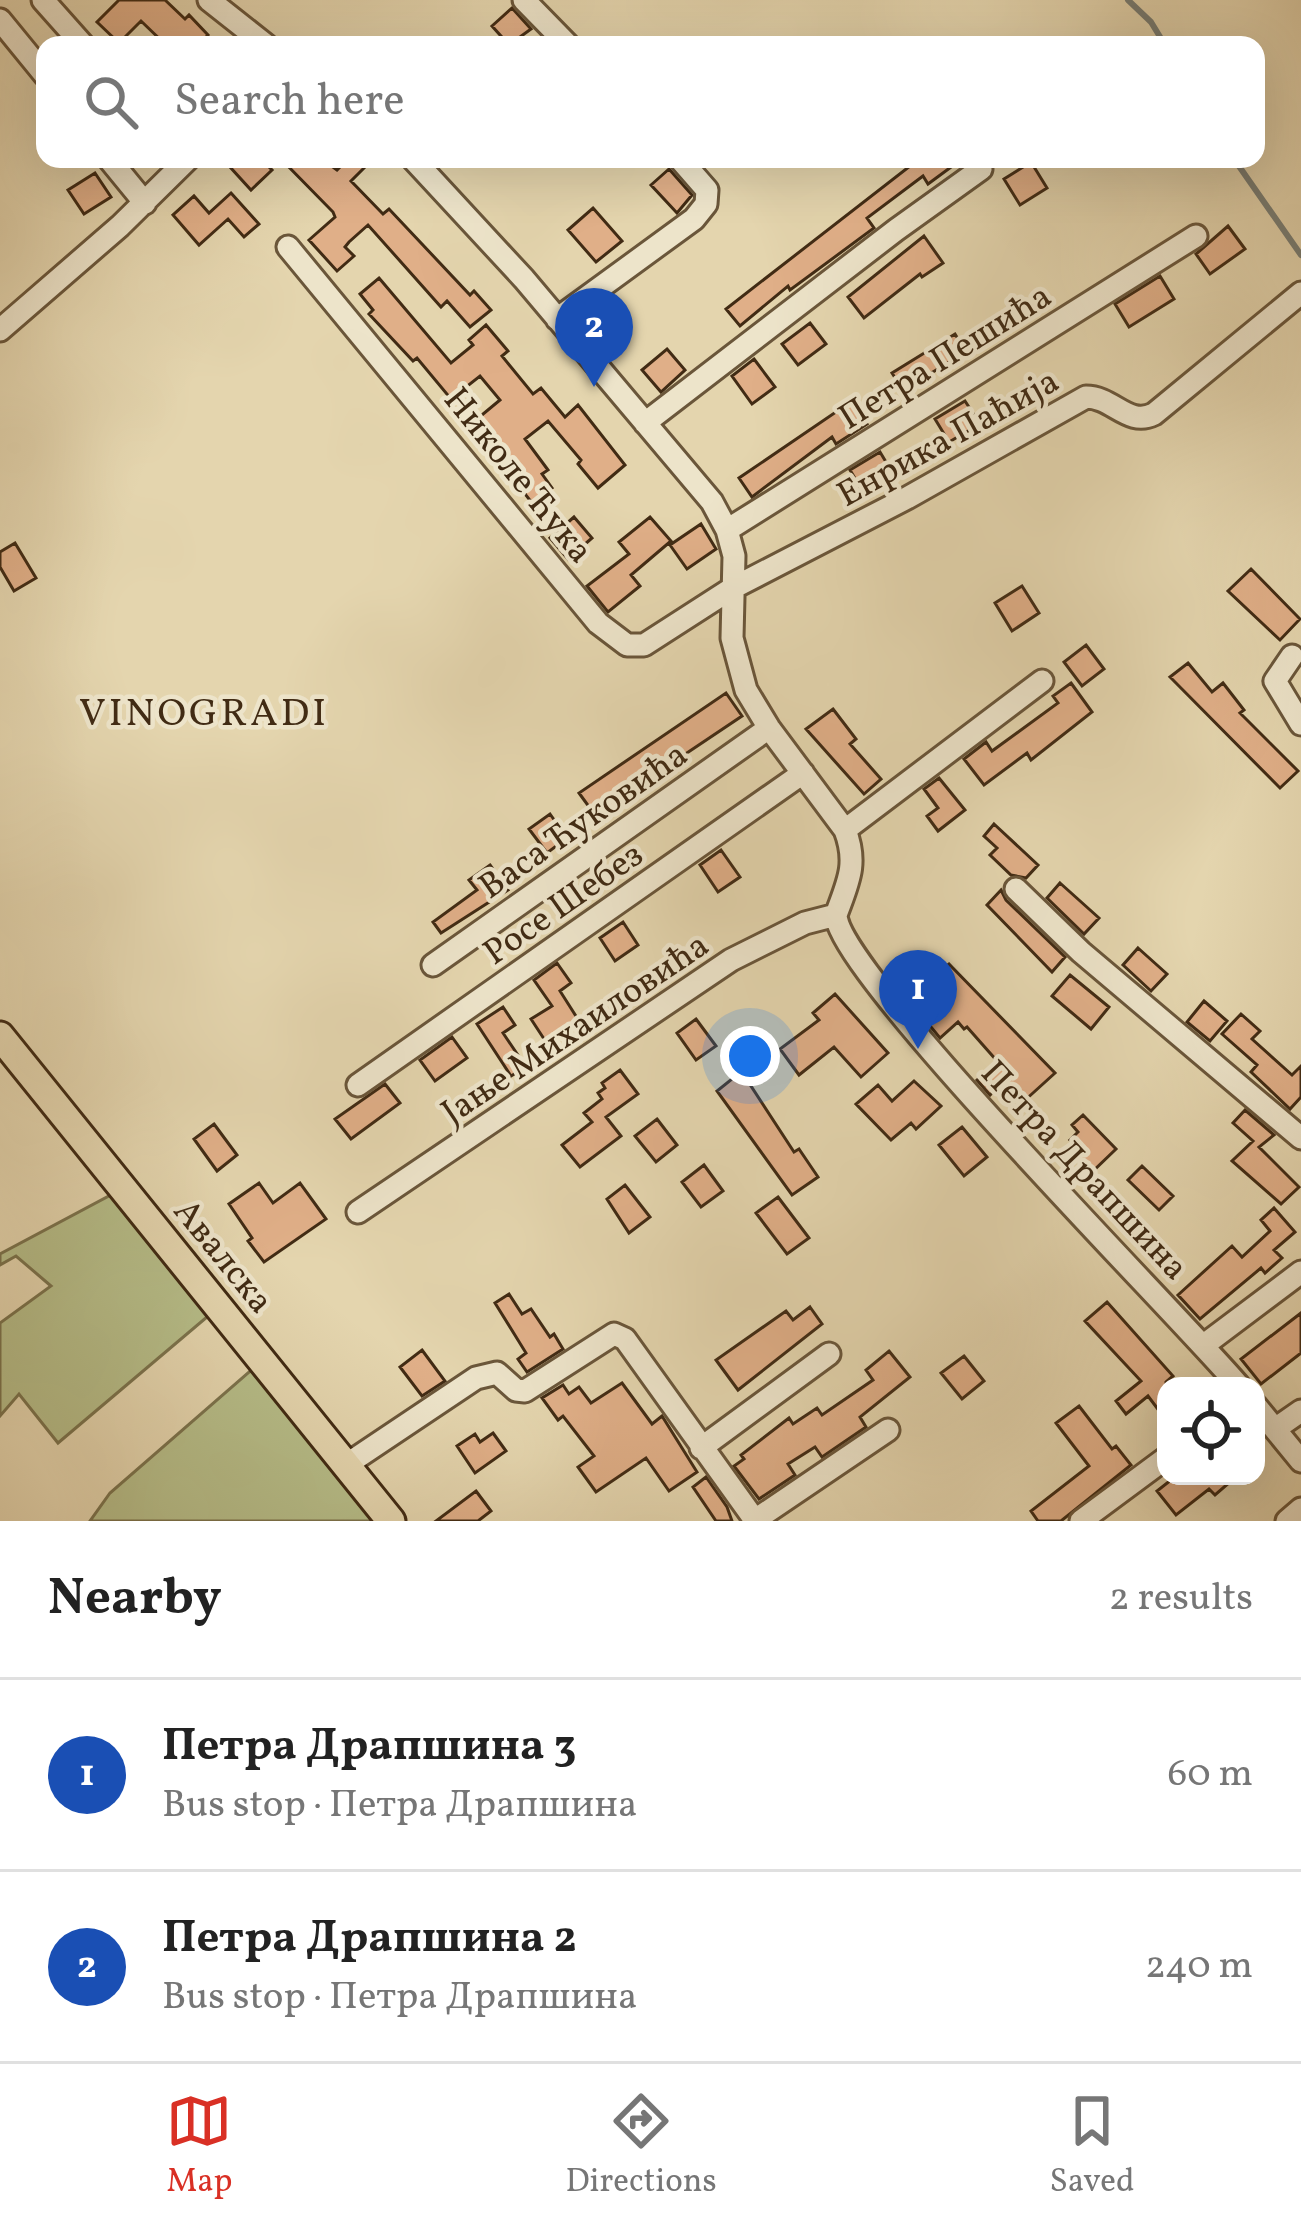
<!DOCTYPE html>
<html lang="en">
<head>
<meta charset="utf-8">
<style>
  body { margin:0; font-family:Vollkorn,serif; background:#f2f2f2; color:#222 }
  .controls { position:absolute; right:36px; bottom:36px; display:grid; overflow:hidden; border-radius:24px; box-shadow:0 12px 48px #0002 }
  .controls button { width:108px; height:108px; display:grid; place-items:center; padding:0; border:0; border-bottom:3px solid #e0e0e0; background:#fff; color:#222; font:60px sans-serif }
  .you { position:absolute; left:750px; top:1056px; width:42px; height:42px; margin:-30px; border:9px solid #fff; border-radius:50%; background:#1a73e8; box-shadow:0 0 0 18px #1a73e833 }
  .badge { display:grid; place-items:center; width:78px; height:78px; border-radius:50%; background:#d93025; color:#fff; font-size:39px; font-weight:700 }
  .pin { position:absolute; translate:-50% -99px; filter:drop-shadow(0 3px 6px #0008) }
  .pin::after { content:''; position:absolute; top:63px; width:42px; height:36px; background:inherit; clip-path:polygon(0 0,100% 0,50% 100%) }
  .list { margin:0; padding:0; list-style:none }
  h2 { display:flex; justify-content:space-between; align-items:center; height:156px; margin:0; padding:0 48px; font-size:51px }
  h2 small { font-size:39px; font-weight:400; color:#767676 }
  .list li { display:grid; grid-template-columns:78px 1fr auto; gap:36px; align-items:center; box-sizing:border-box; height:192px; padding:0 48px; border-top:3px solid #e0e0e0 }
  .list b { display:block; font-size:45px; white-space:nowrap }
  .list p { margin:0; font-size:39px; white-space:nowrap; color:#767676 }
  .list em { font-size:39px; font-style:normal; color:#767676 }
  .icon { flex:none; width:66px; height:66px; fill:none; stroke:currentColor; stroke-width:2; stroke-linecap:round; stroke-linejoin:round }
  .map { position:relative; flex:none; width:1301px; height:1521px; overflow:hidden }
  .search { position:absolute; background:#fff; box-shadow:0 12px 48px #0002; left:36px; right:36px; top:36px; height:132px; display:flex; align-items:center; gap:30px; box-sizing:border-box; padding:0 42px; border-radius:24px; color:#767676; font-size:45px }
  .sheet { height:540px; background:#fff }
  nav { display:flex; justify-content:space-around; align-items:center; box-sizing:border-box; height:168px; border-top:3px solid #e0e0e0; background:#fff; font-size:33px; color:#767676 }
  nav a { display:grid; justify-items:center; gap:6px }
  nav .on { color:#d93025 }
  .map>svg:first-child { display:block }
  .green { fill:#b6bd89; stroke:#7c744e; stroke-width:3 }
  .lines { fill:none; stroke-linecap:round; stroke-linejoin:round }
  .stream { stroke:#787e76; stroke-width:6 }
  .building { fill:#e0af88; stroke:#412b14; stroke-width:3 }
  .minor-casing { stroke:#6a563a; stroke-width:27 }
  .major-casing { stroke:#412b14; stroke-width:33 }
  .minor { stroke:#ede4ca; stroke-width:21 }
  .major { stroke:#e4d5ae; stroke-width:27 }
  .labels { text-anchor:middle; stroke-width:9; stroke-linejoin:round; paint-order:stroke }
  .street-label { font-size:36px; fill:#412b14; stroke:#ede4ca }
  .neighbourhood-label { font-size:39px; letter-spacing:3px; fill:#412b14; stroke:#ede4ca }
</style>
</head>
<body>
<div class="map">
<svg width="1301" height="1521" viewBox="0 0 1301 1521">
  <rect width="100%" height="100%" fill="#e4d5ae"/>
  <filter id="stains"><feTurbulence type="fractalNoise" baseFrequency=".00167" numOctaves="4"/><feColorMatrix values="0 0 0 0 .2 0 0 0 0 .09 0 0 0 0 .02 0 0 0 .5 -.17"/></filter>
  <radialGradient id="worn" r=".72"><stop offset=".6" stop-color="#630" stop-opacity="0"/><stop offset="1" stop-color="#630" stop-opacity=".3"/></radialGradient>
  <path class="green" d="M 124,1188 L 220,1306 L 58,1443 L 19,1394 L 0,1416 L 0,1323 L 51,1286 L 16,1256 L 0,1265 L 0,1254 Z
    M 263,1360 L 391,1521 L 90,1521 L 110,1493 Z"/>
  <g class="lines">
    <path class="stream" d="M 1128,0 L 1151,22 L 1165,45
      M 1234,159 L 1301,255"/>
  </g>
  <path class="building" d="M 119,0 L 165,0 L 185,19 L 189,15 L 208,35 L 205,38 L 212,45 L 166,45 L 141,21 L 119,43 L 97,22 Z
    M 512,8 L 531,29 L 509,45 L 492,26 Z
    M 238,159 L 261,159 L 272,170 L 251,190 L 230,167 Z
    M 281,159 L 322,159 L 337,170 L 348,159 L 373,159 L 351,181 L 383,214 L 389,209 L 470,295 L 474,291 L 491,310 L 470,327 L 447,301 L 441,307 L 368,225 L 349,242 L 345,247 L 354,256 L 337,271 L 309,240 L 335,217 L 333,212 Z
    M 919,159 L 962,159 L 928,184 L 923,176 L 867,218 L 874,228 L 790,290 L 788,286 L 740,326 L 726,309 Z
    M 1031,162 L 1047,188 L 1020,205 L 1004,179 Z
    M 669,169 L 692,195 L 677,213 L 651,185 Z
    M 95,173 L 111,197 L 84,214 L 68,190 Z
    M 231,193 L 259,224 L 244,237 L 228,219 L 199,245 L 173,215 L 194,196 L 209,213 Z
    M 593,208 L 622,241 L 596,262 L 568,230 Z
    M 1228,226 L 1245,249 L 1210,274 L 1196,254 Z
    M 924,236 L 943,263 L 922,277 L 920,274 L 864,318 L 848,297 Z
    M 1160,276 L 1174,299 L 1129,327 L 1115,304 Z
    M 379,278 L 451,363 L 473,345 L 469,340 L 486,325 L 508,351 L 502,356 L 533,394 L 541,388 L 565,417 L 578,405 L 625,465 L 598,488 L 578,464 L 581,460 L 548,421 L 525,439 L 548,470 L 542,474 L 552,488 L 532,503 L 471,424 L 500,400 L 480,376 L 451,399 L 417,358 L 413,361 L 369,314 L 373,310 L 360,294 Z
    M 810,323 L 826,344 L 798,365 L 782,344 Z
    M 955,334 L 966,352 L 903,390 L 892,373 Z
    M 667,349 L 685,370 L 661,392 L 642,370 Z
    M 754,359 L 775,387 L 752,404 L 732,376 Z
    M 852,401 L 867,424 L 836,444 L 832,437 L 752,497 L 739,478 Z
    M 965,401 L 980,424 L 949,442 L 935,419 Z
    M 880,452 L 895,477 L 865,495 L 850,470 Z
    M 574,517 L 592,538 L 568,559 L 550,538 Z
    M 650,517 L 671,541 L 631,575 L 640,586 L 608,612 L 587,586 L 629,554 L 619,542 Z
    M 701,524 L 716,549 L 687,569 L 670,545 Z
    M 15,543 L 36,578 L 14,591 L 0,567 L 0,552 Z
    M 1251,569 L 1300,619 L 1280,640 L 1228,591 Z
    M 1022,586 L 1039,613 L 1012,631 L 995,603 Z
    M 1086,645 L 1104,669 L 1082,686 L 1064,662 Z
    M 1188,663 L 1212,692 L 1223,683 L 1244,710 L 1240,713 L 1298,771 L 1280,788 L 1170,677 Z
    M 1071,683 L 1092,712 L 1031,760 L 1027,753 L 984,785 L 964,759 L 986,742 L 992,751 L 1058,703 L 1053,696 Z
    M 726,693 L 742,716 L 663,769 L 667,774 L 600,822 L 579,793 Z
    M 833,709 L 856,739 L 850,744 L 881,779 L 864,794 L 806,729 Z
    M 939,778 L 965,810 L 938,831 L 927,816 L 938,808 L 924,789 Z
    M 550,814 L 567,838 L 547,853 L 529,829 Z
    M 994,824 L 1038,865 L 1026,878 L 1011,875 L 990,855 L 997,848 L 984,836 Z
    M 721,850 L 740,877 L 718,892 L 700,865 Z
    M 490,865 L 508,890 L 441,933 L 433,922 L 477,890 L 469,880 Z
    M 1060,883 L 1099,918 L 1084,934 L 1047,898 Z
    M 1001,890 L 1006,900 L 1065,957 L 1052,972 L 987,905 Z
    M 623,922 L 638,945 L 615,961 L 600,938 Z
    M 1138,948 L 1167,974 L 1151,991 L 1123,965 Z
    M 557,963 L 571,983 L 560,991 L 581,1024 L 548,1045 L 531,1019 L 552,1006 L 534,980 Z
    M 949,964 L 1055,1073 L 1023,1102 L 1003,1082 L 990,1095 L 977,1080 L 997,1061 L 967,1027 L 964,1029 L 958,1022 L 940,1038 L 926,1021 L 944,1005 L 925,983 Z
    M 1070,975 L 1109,1007 L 1091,1029 L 1052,996 Z
    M 835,994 L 888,1053 L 861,1077 L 834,1047 L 799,1075 L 780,1049 L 819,1020 L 813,1013 Z
    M 1204,1001 L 1227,1021 L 1210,1041 L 1187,1022 Z
    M 503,1007 L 515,1025 L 503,1033 L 526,1067 L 511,1076 L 477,1024 Z
    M 1241,1014 L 1260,1031 L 1252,1039 L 1292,1075 L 1301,1066 L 1301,1097 L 1290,1109 L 1251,1072 L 1257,1065 L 1222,1034 Z
    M 696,1019 L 716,1046 L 696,1060 L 677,1033 Z
    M 452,1037 L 467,1058 L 435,1081 L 420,1060 Z
    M 748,1066 L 759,1080 L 751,1086 L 794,1152 L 799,1149 L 818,1177 L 792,1195 L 717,1091 Z
    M 620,1070 L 638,1094 L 606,1117 L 621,1136 L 580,1167 L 562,1145 L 592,1122 L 584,1113 L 602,1099 L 598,1093 L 605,1088 L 602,1083 Z
    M 914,1081 L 941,1106 L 916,1129 L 911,1123 L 891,1140 L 856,1104 L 878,1085 L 892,1101 Z
    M 385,1084 L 400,1103 L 351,1139 L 335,1119 Z
    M 1245,1110 L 1274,1135 L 1259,1147 L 1299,1187 L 1281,1204 L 1232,1161 L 1253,1141 L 1233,1123 Z
    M 1083,1115 L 1116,1149 L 1092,1172 L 1073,1152 L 1078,1147 L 1070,1140 L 1078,1132 L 1072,1125 Z
    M 657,1119 L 677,1145 L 656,1162 L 635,1136 Z
    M 214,1124 L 237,1155 L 217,1171 L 194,1139 Z
    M 962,1127 L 987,1157 L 964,1176 L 939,1145 Z
    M 704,1165 L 723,1191 L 701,1207 L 682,1182 Z
    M 1142,1166 L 1173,1196 L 1159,1210 L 1128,1180 Z
    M 259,1183 L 273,1203 L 300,1183 L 326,1219 L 264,1262 L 248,1241 L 252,1238 L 229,1204 Z
    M 625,1185 L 650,1217 L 629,1233 L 607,1199 Z
    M 778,1197 L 809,1238 L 787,1254 L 756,1213 Z
    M 1274,1208 L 1295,1232 L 1274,1250 L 1282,1258 L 1265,1273 L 1261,1268 L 1200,1319 L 1178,1295 L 1232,1246 L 1242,1257 L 1270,1231 L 1261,1220 Z
    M 509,1294 L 522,1314 L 531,1309 L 550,1337 L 554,1334 L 563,1349 L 527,1372 L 518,1359 L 526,1353 L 495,1303 Z
    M 1107,1302 L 1173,1376 L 1166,1382 L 1166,1420 L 1148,1396 L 1126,1414 L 1116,1401 L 1141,1381 L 1085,1321 Z
    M 810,1307 L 822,1324 L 738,1390 L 716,1360 L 786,1311 L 793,1320 Z
    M 1301,1313 L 1301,1353 L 1261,1384 L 1241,1359 Z
    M 422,1350 L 445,1381 L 422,1396 L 400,1367 Z
    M 889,1351 L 910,1377 L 860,1417 L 866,1427 L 822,1457 L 815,1447 L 788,1464 L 795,1475 L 759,1499 L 734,1466 L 744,1459 L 741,1455 L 789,1418 L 793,1424 L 817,1408 L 822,1415 L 873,1380 L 866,1370 Z
    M 964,1356 L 984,1381 L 962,1399 L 941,1373 Z
    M 622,1383 L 652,1424 L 662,1416 L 697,1472 L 669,1491 L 646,1458 L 596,1492 L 578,1467 L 594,1456 L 563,1416 L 558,1420 L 542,1398 L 563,1385 L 569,1394 L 579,1387 L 591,1403 Z
    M 1079,1406 L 1112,1449 L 1116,1446 L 1131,1465 L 1061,1521 L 1038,1521 L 1031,1511 L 1089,1466 L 1056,1423 Z
    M 493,1433 L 506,1451 L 475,1473 L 457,1446 L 475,1434 L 480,1442 Z
    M 1176,1476 L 1237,1476 L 1215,1495 L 1209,1489 L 1176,1515 L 1157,1491 Z
    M 706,1477 L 727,1507 L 732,1521 L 716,1521 L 693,1487 Z
    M 476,1491 L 491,1511 L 478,1521 L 436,1521 Z"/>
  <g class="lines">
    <g class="minor-casing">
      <path id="minor" d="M 43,0 L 83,45
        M 209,0 L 266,45
        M 524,0 L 568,45
        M 0,20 L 45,75
        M 109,159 L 145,203
        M 413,159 L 524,279 L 712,502 L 727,530 L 734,556 L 732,638 L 746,690 L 769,728 L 845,830 C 858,864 848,882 836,915 C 839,974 1179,1315 1239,1386
        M 288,247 L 598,623 L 627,645 L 644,645 L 731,589 L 907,498 L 1086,397 C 1113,397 1128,427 1154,414 L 1301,293
        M 557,319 L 694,219 L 706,204 L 707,190 L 680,159
        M 0,330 L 120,226 L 188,159
        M 645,423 L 896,230 L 981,169
        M 727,530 L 1196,236
        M 1292,656 L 1275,681 L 1301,724
        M 845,830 L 1042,681
        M 1016,889 L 1081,952 L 1301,1138
        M 433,965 L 769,728
        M 358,1085 L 803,773
        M 358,1212 L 731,960 L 805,923 L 836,915
        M 1204,1345 L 1301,1272
        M 1256,1406 L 1301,1461
        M 1275,1429 L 1301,1411
        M 701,1448 L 829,1354
        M 346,1465 L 476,1378 L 497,1373 L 516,1390 L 525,1391 L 614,1334 L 625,1339 L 752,1516 L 761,1516 L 888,1430
        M 1081,1521 L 1166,1458
        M 1287,1521 L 1301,1509"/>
    </g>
    <g class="major-casing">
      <path id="major" d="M 0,1036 L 391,1521"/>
    </g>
    <use href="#minor" class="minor"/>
    <use href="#major" class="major"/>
  </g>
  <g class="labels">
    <g class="street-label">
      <text transform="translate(944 355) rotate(-32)" y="13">Петра Пешића</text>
      <text transform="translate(947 436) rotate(-29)" y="13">Енрика Паћија</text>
      <text transform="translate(520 474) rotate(51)" y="13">Николе Ћука</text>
      <text transform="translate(582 819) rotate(-35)" y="13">Васа Ћуковића</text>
      <text transform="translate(562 902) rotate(-35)" y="13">Росе Шебез</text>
      <text transform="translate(574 1027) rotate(-34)" y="13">Јање Михаиловића</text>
      <text transform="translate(1086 1169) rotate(47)" y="13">Петра Драпшина</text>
      <text transform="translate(225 1255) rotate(51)" y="13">Авалска</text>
    </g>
    <g class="neighbourhood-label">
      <text x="204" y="725">VINOGRADI</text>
    </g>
  </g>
  <rect width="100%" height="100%" filter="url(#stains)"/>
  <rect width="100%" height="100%" fill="url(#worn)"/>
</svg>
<div class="controls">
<button><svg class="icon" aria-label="locate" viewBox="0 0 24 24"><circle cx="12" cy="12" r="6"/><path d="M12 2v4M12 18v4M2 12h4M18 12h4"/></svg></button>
</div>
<div class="you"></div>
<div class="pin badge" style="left:918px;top:1049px;background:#1a4fb4">1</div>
<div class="pin badge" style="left:594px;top:387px;background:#1a4fb4">2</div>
<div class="search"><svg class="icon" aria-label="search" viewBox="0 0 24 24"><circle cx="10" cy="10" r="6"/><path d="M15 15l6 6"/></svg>Search here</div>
</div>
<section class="sheet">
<h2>Nearby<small>2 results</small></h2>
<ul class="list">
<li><span class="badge" style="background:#1a4fb4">1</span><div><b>Петра Драпшина 3</b><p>Bus stop · Петра Драпшина</p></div><em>60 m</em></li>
<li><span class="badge" style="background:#1a4fb4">2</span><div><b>Петра Драпшина 2</b><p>Bus stop · Петра Драпшина</p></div><em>240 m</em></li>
</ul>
</section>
<nav>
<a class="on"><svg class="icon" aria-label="map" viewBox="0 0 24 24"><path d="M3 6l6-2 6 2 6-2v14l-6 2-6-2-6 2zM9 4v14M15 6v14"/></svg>Map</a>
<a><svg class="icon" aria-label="directions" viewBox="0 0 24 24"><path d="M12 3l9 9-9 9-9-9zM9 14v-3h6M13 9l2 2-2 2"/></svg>Directions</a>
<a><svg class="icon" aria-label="saved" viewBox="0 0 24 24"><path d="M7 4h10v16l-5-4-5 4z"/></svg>Saved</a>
</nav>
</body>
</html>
